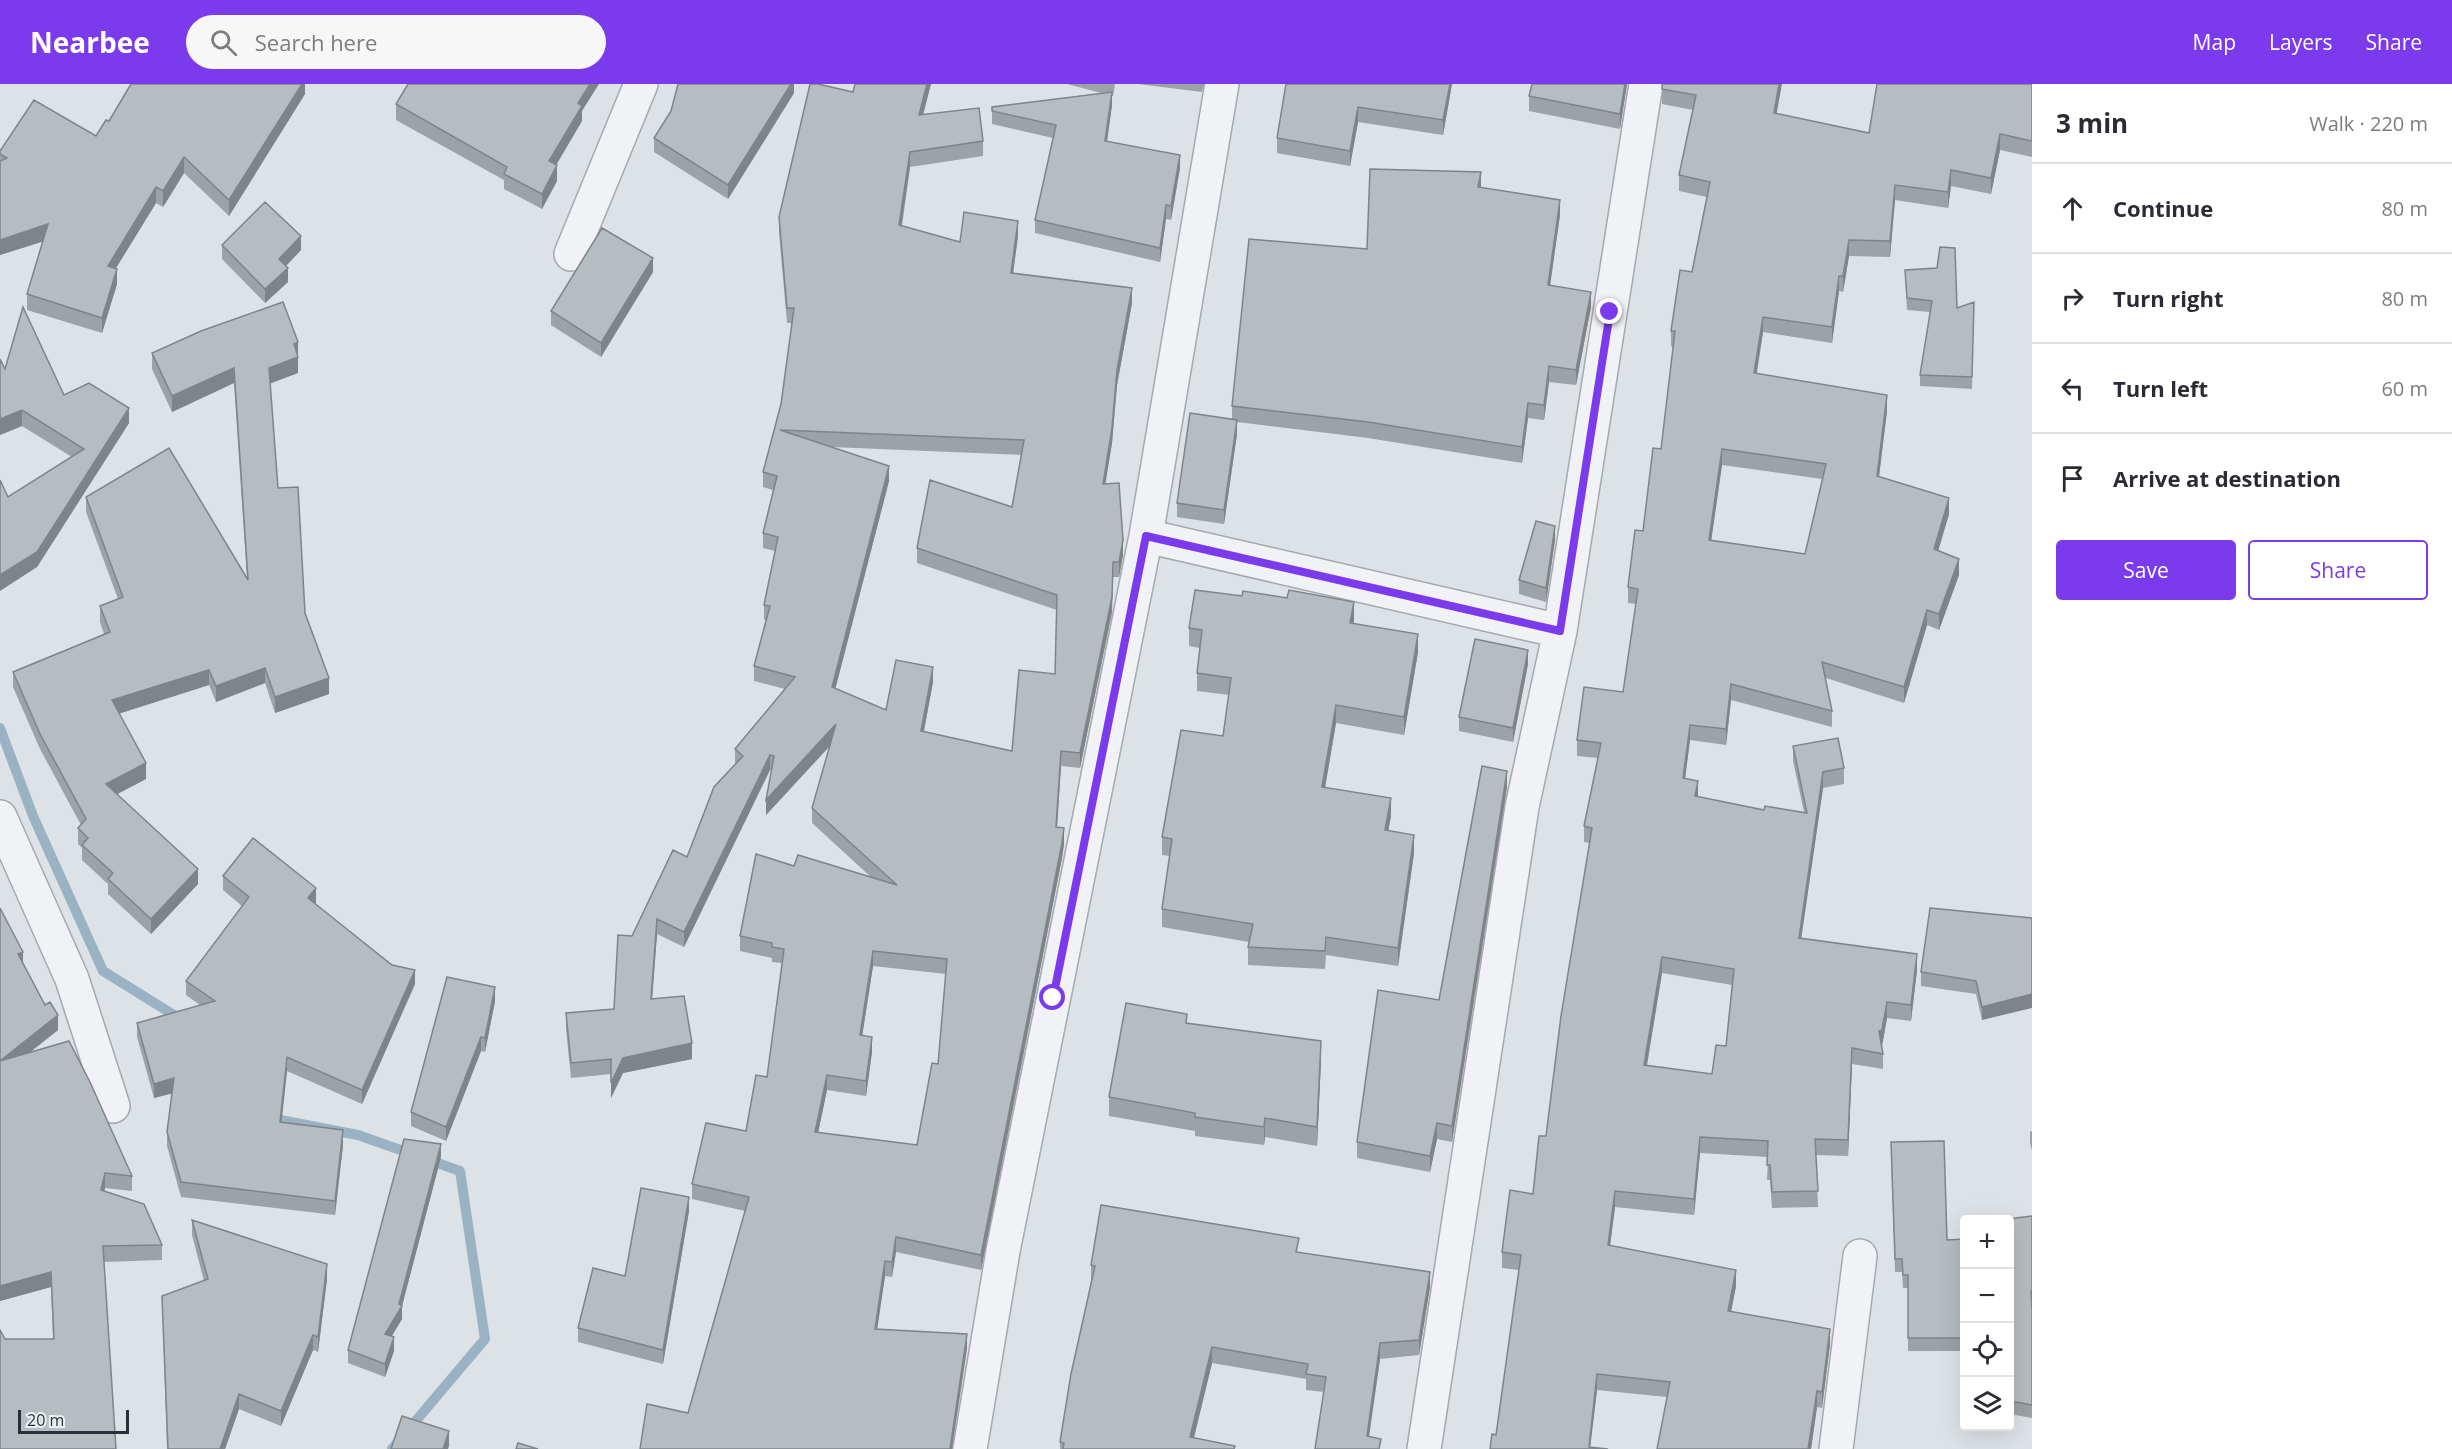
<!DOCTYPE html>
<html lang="en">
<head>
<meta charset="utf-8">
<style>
  body { margin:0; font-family:"Open Sans",sans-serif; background:#f7f7f7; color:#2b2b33 }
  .controls { position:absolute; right:18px; bottom:18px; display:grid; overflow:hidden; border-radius:6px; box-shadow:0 6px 24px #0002 }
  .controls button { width:54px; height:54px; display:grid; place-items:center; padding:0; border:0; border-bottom:2px solid #e1e1e2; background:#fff; color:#2b2b33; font:30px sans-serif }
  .scale { position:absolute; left:18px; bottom:15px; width:111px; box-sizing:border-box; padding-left:6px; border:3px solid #28313b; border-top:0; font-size:16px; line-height:21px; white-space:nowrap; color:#28313b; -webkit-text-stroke:4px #ecf0f4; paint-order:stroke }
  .stop { position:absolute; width:18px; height:18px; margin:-14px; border:4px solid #7c3aed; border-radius:50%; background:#fff }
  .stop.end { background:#7c3aed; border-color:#fff; box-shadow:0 2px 6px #0008 }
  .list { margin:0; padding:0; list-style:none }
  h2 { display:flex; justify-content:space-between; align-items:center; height:78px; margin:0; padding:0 24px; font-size:26px }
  h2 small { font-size:20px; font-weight:400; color:#7c7c81 }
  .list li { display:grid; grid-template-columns:39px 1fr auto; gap:18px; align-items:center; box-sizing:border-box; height:90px; padding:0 24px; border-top:2px solid #e1e1e2 }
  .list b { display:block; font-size:22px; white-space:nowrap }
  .list em { font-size:20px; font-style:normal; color:#7c7c81 }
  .actions { display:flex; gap:12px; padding:18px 24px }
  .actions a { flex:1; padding:14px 0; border:2px solid #7c3aed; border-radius:6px; text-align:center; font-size:21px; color:#7c3aed }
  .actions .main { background:#7c3aed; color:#fff }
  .icon { flex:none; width:33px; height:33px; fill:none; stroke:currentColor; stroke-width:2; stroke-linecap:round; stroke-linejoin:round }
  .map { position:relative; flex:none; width:2032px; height:1365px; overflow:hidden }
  header { display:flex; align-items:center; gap:36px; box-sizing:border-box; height:84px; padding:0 30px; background:#7c3aed; color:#fff }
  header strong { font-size:28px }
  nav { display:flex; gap:33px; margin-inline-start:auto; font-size:21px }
  .search { width:420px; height:54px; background:#f7f7f7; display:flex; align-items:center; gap:15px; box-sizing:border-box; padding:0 21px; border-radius:33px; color:#7c7c81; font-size:22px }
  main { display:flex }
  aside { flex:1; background:#fff }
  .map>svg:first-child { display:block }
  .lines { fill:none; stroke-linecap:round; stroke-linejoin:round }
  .stream { stroke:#9ab3c4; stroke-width:10 }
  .minor-casing { stroke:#a3a9af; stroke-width:36 }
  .minor { stroke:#f0f2f5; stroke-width:33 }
  .wall { fill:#9ca2a7; fill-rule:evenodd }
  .shaded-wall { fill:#7f8488 }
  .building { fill:#b5bcc2; stroke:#7f8488; stroke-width:1.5; fill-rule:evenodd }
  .route { stroke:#7c3aed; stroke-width:8 }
</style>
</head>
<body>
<header>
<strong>Nearbee</strong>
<div class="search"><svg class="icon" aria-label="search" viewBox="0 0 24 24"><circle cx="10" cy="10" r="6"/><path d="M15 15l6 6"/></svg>Search here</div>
<nav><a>Map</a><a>Layers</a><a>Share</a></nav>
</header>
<main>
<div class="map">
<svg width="2032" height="1365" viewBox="0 0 2032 1365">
  <rect width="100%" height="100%" fill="#dde2e6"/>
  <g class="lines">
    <path class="stream" d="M 0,644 L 33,732 L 103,887 L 182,936
      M 270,1034 L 358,1051 L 460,1087 L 485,1255 L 392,1365"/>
    <g class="minor-casing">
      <path id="minor" d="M 571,170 L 641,0
        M 1146,452 L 1560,547
        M 0,733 L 72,895 L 113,1022
        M 970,1365 L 1003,1167 L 1146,452 L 1222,0
        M 1424,1365 L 1522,723 L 1560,547 L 1646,0
        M 1836,1365 L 1860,1172"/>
    </g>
    <use href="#minor" class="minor"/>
  </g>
  <path class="wall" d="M 305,0 L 305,10 L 229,132 L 184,89 L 163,123 L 156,119 L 116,184 L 117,200 L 102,249 L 27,226 L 27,210 L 43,157 L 0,171 L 0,67 L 96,52 L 109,37 Z
    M 794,0 L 794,9 L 728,115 L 654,68 L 654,54 L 671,27 Z
    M 855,0 L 931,0 L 923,31 L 983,57 L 983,72 L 910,83 L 902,142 L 960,158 L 1018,152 L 1013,190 L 1132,219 L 1117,301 L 1112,359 L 1105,400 L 1123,471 L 1119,493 L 1113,493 L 1112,528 L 1080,684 L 1061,682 L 1057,744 L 1064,760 L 1062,774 L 981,1186 L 896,1168 L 892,1193 L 885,1192 L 877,1245 L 967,1265 L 688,1329 L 745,1127 L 692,1115 L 692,1100 L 746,1047 L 767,993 L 782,879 L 772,878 L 772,874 L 740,867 L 740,852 L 794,782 L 872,794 L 812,739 L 812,724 L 830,662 L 766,731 L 772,686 L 770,686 L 684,863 L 657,850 L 652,915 L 692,975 L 623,989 L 611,1014 L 611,990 L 571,994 L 566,945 L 566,929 L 614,925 L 632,852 L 687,773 L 735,680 L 735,665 L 785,605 L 754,597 L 754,582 L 766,536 L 764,536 L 764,521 L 775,467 L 763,464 L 763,449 L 773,406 L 763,403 L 763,388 L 781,320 L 792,239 L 787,239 L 779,148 L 779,133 L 853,8 ZM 831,363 L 1021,371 L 1012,423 L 917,464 L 917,479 L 1057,526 L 1055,590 L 1012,667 L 924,647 L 933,598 L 886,626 L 835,605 L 889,397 ZM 873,882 L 946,890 L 938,980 L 917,1061 L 818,1049 L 827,1006 L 866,1012 L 872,968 L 862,952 Z
    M 1067,0 L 1115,0 L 1113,12 L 1112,12 L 1112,21 L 1107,58 L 1180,84 L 1171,136 L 1166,135 L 1160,178 L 1035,149 L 1035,136 L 1053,54 L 992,40 L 992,23 L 1101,9 Z
    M 1138,0 L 1204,0 L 1202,8 Z
    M 1286,0 L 1452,0 L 1443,51 L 1358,38 L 1350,82 L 1277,69 L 1277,54 Z
    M 1627,0 L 1620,45 L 1529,27 L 1529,12 Z
    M 1662,0 L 1776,29 L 1869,49 L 2032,0 L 2032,73 L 2000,66 L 1991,110 L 1951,102 L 1948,124 L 1895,116 L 1890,173 L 1849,172 L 1843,208 L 1839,207 L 1832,259 L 1763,248 L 1757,289 L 1887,327 L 1879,393 L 1949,430 L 1938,467 L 1959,491 L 1939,546 L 1927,541 L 1904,619 L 1826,594 L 1832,627 L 1832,643 L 1731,616 L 1726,661 L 1690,656 L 1685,695 L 1698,713 L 1764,726 L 1804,728 L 1793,677 L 1793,662 L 1844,684 L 1844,700 L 1823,704 L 1801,854 L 1917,886 L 1911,937 L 1887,934 L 1882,962 L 1883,970 L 1883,985 L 1852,980 L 1848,1072 L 1816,1071 L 1818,1123 L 1772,1124 L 1770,1096 L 1767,1096 L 1768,1073 L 1700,1069 L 1694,1131 L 1615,1123 L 1610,1162 L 1736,1202 L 1731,1228 L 1830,1260 L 1822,1324 L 1817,1323 L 1811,1365 L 1657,1365 L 1667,1313 L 1597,1306 L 1590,1363 L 1496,1351 L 1519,1186 L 1502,1184 L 1502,1168 L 1533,1110 L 1546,1052 L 1590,759 L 1584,758 L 1584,742 L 1598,674 L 1577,672 L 1577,656 L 1623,608 L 1636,520 L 1628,519 L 1628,503 L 1643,447 L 1661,365 L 1673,263 L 1671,262 L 1671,247 L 1692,188 L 1707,113 L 1679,107 L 1679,91 L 1693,26 L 1662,20 ZM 1722,381 L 1822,395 L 1805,470 L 1711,457 ZM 1662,889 L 1732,901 L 1726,962 L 1712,990 L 1647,982 Z
    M 396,20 L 582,27 L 582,37 L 556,81 L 557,97 L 542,125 L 504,105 L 504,96 L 396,36 Z
    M 1481,103 L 1560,131 L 1550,201 L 1591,223 L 1576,301 L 1549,298 L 1544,336 L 1528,334 L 1522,379 L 1368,354 L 1237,338 L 1237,350 L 1224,440 L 1177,433 L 1177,419 L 1232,336 L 1232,322 L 1367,165 Z
    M 222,161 L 301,166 L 286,182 L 288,198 L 265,219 L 222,175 Z
    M 1905,186 L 1957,224 L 1974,218 L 1972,305 L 1920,302 L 1920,291 L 1930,228 L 1907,226 Z
    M 653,188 L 601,273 L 551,241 L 551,227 Z
    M 152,269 L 298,271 L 298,289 L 270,299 L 278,404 L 305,529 L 329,610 L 275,629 L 265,599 L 216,618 L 209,601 L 119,629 L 146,695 L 117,710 L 198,800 L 151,850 L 108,810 L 108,800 L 82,776 L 82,764 L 78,760 L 78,744 L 81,741 L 40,665 L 13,603 L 13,588 L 104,550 L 100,538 L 100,522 L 118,515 L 86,428 L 86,413 L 247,494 L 234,299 L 172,328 L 152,285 Z
    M 0,275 L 5,285 L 129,339 L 37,483 L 8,413 L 72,373 L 22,342 L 0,351 Z
    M 1555,456 L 1546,518 L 1519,510 L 1519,496 Z
    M 1242,512 L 1354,536 L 1353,539 L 1418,568 L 1404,651 L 1336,639 L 1325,704 L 1391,732 L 1388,747 L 1414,769 L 1398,882 L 1326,871 L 1325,885 L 1248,881 L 1248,863 L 1249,858 L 1162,843 L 1162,825 L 1170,772 L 1162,771 L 1162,753 L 1223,652 L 1229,611 L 1197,607 L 1197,589 L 1200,564 L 1189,562 L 1189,544 Z
    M 1528,580 L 1513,658 L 1459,647 L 1459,633 Z
    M 1507,703 L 1452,1058 L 1437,1055 L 1430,1088 L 1357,1074 L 1357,1058 L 1439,916 Z
    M 223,792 L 316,819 L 315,820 L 415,900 L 362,1020 L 287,987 L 281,1038 L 343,1061 L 335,1131 L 181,1113 L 167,1062 L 167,1048 L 172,1009 L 154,1014 L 137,953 L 137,939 L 200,921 L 186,911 L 186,897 L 242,822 L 223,806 Z
    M 2032,834 L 1982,936 L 1976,910 L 1921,902 L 1921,888 Z
    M 23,878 L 58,946 L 29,969 L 132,1092 L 132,1107 L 105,1104 L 104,1107 L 162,1161 L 162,1176 L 104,1178 L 116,1365 L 5,1255 L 53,1255 L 51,1203 L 0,1217 Z
    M 495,917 L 485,968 L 481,967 L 446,1057 L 411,1042 L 411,1028 Z
    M 1187,940 L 1321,976 L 1317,1062 L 1265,1053 L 1264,1061 L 1195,1052 L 1195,1047 L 1109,1032 L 1109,1013 Z
    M 2032,1047 L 2032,1067 L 2030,1059 L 2030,1048 Z
    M 1891,1071 L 1947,1156 L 1965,1155 L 1965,1267 L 1908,1267 L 1908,1204 L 1903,1204 L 1902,1188 L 1895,1188 Z
    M 441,1073 L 402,1222 L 402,1235 L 392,1252 L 394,1267 L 385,1293 L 348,1279 L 348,1266 Z
    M 689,1127 L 663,1280 L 578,1258 L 578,1244 L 625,1192 Z
    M 2032,1132 L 2032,1334 L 2010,1330 L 2010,1136 Z
    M 192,1136 L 327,1195 L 318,1268 L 313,1266 L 281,1342 L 239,1325 L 225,1365 L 167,1365 L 162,1212 L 204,1197 L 192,1151 Z
    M 1299,1169 L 1430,1203 L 1419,1271 L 1380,1275 L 1369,1353 L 1381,1365 L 1324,1308 L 1306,1306 L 1306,1295 L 1212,1279 L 1194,1354 L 1235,1365 L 1060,1365 L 1060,1358 L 1091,1197 L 1091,1181 Z"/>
  <path class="shaded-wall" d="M 302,0 L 305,0 L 305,10 L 229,132 L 229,116 Z
    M 590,0 L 599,0 L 582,27 L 582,37 L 549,93 L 549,77 L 578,19 Z
    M 791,0 L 794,0 L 794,9 L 728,115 L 728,101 Z
    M 927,0 L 931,0 L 919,46 L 919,31 Z
    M 1450,0 L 1452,0 L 1443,51 L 1443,36 Z
    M 1625,0 L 1627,0 L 1620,45 L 1620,30 Z
    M 1779,0 L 1782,0 L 1774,44 L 1774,29 Z
    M 1112,8 L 1112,21 L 1105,71 L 1105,57 Z
    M 1358,23 L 1358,38 L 1350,82 L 1350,67 Z
    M 2000,50 L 2000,66 L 1991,110 L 1991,94 Z
    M 910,68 L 910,83 L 899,156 L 899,141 Z
    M 1180,71 L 1180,84 L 1171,136 L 1171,122 Z
    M 184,73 L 184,89 L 163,123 L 163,107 Z
    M 557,81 L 557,97 L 542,125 L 542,110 Z
    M 1951,86 L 1951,102 L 1948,124 L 1948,108 Z
    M 1481,88 L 1481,104 L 1478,103 Z
    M 1895,101 L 1895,116 L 1890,173 L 1890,157 Z
    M 156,103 L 156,119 L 108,197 L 108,182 Z
    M 1560,116 L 1560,131 L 1548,216 L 1548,201 Z
    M 1166,121 L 1166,135 L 1160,178 L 1160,164 Z
    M 1018,137 L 1018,152 L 1011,204 L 1011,189 Z
    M 48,140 L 48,156 L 0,171 L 0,156 Z
    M 301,152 L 301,166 L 279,189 L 279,175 Z
    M 1849,156 L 1849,172 L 1843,208 L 1843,192 Z
    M 653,174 L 653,188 L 601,273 L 601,259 Z
    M 288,184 L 288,198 L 265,219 L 265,205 Z
    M 117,185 L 117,200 L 102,249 L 102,234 Z
    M 1839,192 L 1839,207 L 1832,259 L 1832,243 Z
    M 1132,204 L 1132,219 L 1117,301 L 1112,359 L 1103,415 L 1103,400 L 1117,286 Z
    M 1591,208 L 1591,223 L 1576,301 L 1576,286 Z
    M 1763,233 L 1763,248 L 1754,304 L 1754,289 Z
    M 298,258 L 298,289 L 269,300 L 269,284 L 294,260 Z
    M 1549,282 L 1549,298 L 1544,336 L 1544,321 Z
    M 234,284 L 234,299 L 172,328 L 172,312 Z
    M 1887,311 L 1887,327 L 1877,408 L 1877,392 Z
    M 1528,319 L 1528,334 L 1522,379 L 1522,363 Z
    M 129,324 L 129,339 L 37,483 L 0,507 L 0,491 Z
    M 22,326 L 22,342 L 0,351 L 0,335 Z
    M 1237,336 L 1237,350 L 1224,440 L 1224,426 Z
    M 1722,365 L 1722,381 L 1709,472 L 1709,456 Z
    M 889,382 L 889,397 L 832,618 L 832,603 Z
    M 1949,414 L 1949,430 L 1934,481 L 1934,465 Z
    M 1555,442 L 1555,456 L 1546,518 L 1546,504 Z
    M 1123,456 L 1123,471 L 1119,493 L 1119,478 Z
    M 1959,475 L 1959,491 L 1939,546 L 1939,530 Z
    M 1113,478 L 1112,528 L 1080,684 L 1080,669 Z
    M 1354,518 L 1354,536 L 1350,557 L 1350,539 Z
    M 1927,526 L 1927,541 L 1904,619 L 1904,603 Z
    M 1418,550 L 1418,568 L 1404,651 L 1404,633 Z
    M 1528,566 L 1528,580 L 1513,658 L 1513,644 Z
    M 933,583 L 933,598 L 921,662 L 921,647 Z
    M 265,584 L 265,599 L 216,618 L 216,602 Z
    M 209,586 L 209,601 L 112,632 L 112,616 Z
    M 329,594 L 329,610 L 275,629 L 275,613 Z
    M 1731,600 L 1731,616 L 1726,661 L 1726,645 Z
    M 1336,621 L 1336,639 L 1322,721 L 1322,703 Z
    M 836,640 L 836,655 L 766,731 L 766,716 Z
    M 1690,641 L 1690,656 L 1683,710 L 1683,694 Z
    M 1061,667 L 1061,682 L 1056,758 L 1056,743 Z
    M 770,671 L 770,686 L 684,863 L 684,848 Z
    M 146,679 L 146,695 L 106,716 L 106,700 Z
    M 1507,687 L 1507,703 L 1452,1058 L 1452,1042 Z
    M 1823,688 L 1823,704 L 1799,870 L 1799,854 Z
    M 1698,697 L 1698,713 L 1695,712 Z
    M 1391,714 L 1391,732 L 1385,764 L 1385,746 Z
    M 1064,744 L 1064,760 L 1062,774 L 981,1186 L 981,1171 Z
    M 1414,751 L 1414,769 L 1398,882 L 1398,864 Z
    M 198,785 L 198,800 L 151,850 L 151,835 Z
    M 316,804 L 316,819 L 308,829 L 308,814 Z
    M 657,835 L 657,850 L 651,930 L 651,915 Z
    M 873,867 L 873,882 L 860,966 L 860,951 Z
    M 23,868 L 23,883 L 18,870 Z
    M 1917,870 L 1917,886 L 1911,937 L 1911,921 Z
    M 1662,873 L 1662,889 L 1644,997 L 1644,981 Z
    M 415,886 L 415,900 L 362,1020 L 362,1006 Z
    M 495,903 L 495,917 L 485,968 L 485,954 Z
    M 2032,910 L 2032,924 L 1982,936 L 1982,923 Z
    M 1887,918 L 1887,934 L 1882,962 L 1879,947 Z
    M 58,931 L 58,946 L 0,992 L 0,977 Z
    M 481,953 L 481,967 L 446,1057 L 446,1043 Z
    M 872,953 L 872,968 L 866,1012 L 866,997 Z
    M 1321,957 L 1321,976 L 1317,1062 L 1317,1043 Z
    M 692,959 L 692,975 L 623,989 L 611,1014 L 611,999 L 623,974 Z
    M 1852,964 L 1852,980 L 1848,1072 L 1848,1056 Z
    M 287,973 L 287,987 L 280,1053 L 280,1038 Z
    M 827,991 L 827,1006 L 815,1063 L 815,1048 Z
    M 174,994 L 174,1009 L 154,1014 L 154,1000 Z
    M 1265,1034 L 1265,1053 L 1264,1061 L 1264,1043 Z
    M 1437,1039 L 1437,1055 L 1430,1088 L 1430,1072 Z
    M 343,1046 L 343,1061 L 335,1131 L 335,1117 Z
    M 1700,1053 L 1700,1069 L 1694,1131 L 1694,1115 Z
    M 441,1060 L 441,1073 L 402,1222 L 402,1235 L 385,1263 L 385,1250 L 399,1220 Z
    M 105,1089 L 105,1104 L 101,1121 L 101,1106 Z
    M 1615,1107 L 1615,1123 L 1608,1177 L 1608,1161 Z
    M 689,1113 L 689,1127 L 663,1280 L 663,1266 Z
    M 896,1153 L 896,1168 L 892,1193 L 892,1178 Z
    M 885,1177 L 885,1192 L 875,1260 L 875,1245 Z
    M 327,1180 L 327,1195 L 318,1268 L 318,1253 Z
    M 1736,1186 L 1736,1202 L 1728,1243 L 1728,1227 Z
    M 51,1188 L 51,1203 L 0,1217 L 0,1202 Z
    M 1430,1188 L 1430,1203 L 1419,1271 L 1419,1256 Z
    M 1830,1245 L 1830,1260 L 1822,1324 L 1822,1308 Z
    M 967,1250 L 967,1265 L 952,1365 L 950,1365 Z
    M 313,1251 L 313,1266 L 281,1342 L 281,1327 Z
    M 394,1253 L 394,1267 L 385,1293 L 385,1280 Z
    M 1380,1259 L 1380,1275 L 1367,1365 L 1367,1352 Z
    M 1212,1263 L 1212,1279 L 1191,1365 L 1190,1353 Z
    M 1597,1290 L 1597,1306 L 1590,1365 L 1589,1365 Z
    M 1817,1307 L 1817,1323 L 1811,1365 L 1808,1365 Z
    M 239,1310 L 239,1325 L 225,1365 L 220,1365 Z
    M 449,1347 L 449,1362 L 448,1365 L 443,1365 Z"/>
  <path class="building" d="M 131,0 L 302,0 L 229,116 L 184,73 L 163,107 L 156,103 L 108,182 L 117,185 L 102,234 L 27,210 L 48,140 L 0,156 L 0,77 L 7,74 L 0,70 L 0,67 L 34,16 L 96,52 L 106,36 L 109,37 Z
    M 408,0 L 590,0 L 578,19 L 582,22 L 549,77 L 557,81 L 542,110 L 504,90 L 507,83 L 396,20 Z
    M 678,0 L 791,0 L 728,101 L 654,54 L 671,27 Z
    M 810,0 L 818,0 L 853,8 L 855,0 L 927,0 L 919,31 L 979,24 L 983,57 L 910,68 L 899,141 L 960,158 L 964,128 L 1018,137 L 1011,189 L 1132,204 L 1117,286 L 1112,344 L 1103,400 L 1119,399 L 1123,456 L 1119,478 L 1113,478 L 1112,513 L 1080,669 L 1061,667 L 1056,743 L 1064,744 L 1062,759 L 981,1171 L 896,1153 L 892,1178 L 885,1177 L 875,1245 L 967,1250 L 950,1365 L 640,1365 L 647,1320 L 688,1329 L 749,1113 L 692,1100 L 706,1039 L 746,1047 L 756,991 L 767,993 L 784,865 L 772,863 L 772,859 L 740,852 L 756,770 L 794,782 L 798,771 L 897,801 L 812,724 L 836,640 L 766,716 L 774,672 L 770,671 L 684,848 L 657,835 L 651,915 L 684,912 L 692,959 L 623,974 L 611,999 L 611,975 L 571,979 L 566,929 L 614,925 L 618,851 L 632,852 L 673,766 L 687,773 L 714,703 L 743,672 L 735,665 L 795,593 L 754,582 L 770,522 L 764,521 L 778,453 L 763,449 L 777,392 L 763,388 L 781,320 L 794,224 L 787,224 L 779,133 ZM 780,346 L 1024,356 L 1012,423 L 930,396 L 917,464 L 1057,511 L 1055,590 L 1019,586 L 1012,667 L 921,647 L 933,583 L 896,576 L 886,626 L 832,603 L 889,382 ZM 873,867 L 947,875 L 938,980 L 932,979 L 917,1061 L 815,1048 L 827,991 L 866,997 L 872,953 L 860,951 Z
    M 1286,0 L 1450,0 L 1443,36 L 1358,23 L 1350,67 L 1277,54 Z
    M 1532,0 L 1625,0 L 1620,30 L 1529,12 Z
    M 1662,0 L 1779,0 L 1774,29 L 1869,49 L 1877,0 L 2032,0 L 2032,57 L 2000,50 L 1991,94 L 1951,86 L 1948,108 L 1895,101 L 1890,157 L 1849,156 L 1843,192 L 1839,192 L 1832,243 L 1763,233 L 1754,289 L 1887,311 L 1877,392 L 1949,414 L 1934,465 L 1959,475 L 1939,530 L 1927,526 L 1904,603 L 1822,578 L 1832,627 L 1731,600 L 1726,645 L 1690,641 L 1683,694 L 1698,697 L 1695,712 L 1764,726 L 1765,722 L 1807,729 L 1793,662 L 1838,654 L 1844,684 L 1823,688 L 1799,854 L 1917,870 L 1911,921 L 1887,918 L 1882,946 L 1879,947 L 1883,970 L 1852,964 L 1848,1056 L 1815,1055 L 1818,1107 L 1772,1108 L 1770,1081 L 1767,1081 L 1768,1057 L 1700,1053 L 1694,1115 L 1615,1107 L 1608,1161 L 1736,1186 L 1728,1227 L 1830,1245 L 1822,1308 L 1817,1307 L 1808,1365 L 1657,1365 L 1670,1298 L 1597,1290 L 1589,1363 L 1608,1365 L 1490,1365 L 1492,1350 L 1496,1351 L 1521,1171 L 1502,1168 L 1510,1106 L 1533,1110 L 1539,1052 L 1546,1052 L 1561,932 L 1592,744 L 1584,742 L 1601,659 L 1577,656 L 1584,603 L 1623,608 L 1638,505 L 1628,503 L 1635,446 L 1643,447 L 1653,364 L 1661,365 L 1675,247 L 1671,247 L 1680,186 L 1692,188 L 1710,98 L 1679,91 L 1696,11 L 1662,5 ZM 1722,365 L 1826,380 L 1805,470 L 1709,456 ZM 1662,873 L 1734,885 L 1726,962 L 1716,961 L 1712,990 L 1644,981 Z
    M 1112,8 L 1105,57 L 1180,71 L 1171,122 L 1166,121 L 1160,164 L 1035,136 L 1056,41 L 992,27 L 992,23 Z
    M 1370,85 L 1481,88 L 1478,103 L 1560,116 L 1548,201 L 1591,208 L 1576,286 L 1549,282 L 1544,321 L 1528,319 L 1522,363 L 1368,338 L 1232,322 L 1249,155 L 1367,165 Z
    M 265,118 L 301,152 L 279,175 L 288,184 L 265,205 L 222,161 Z
    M 602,144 L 653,174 L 601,259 L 551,227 Z
    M 1940,163 L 1955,164 L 1957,224 L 1974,218 L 1972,293 L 1920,291 L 1932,217 L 1907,214 L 1905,186 L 1937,184 Z
    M 283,218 L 298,258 L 294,260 L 298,273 L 269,284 L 278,404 L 298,403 L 305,529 L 329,594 L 275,613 L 265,584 L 216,602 L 209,586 L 112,616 L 146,679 L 106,700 L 198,785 L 151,835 L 108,795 L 113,789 L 82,761 L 88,754 L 78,744 L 86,735 L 40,650 L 13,588 L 110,548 L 100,522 L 123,513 L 86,413 L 169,364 L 248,496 L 234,284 L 172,312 L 152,269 L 201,247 Z
    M 23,223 L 64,311 L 89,299 L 129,324 L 37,468 L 0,491 L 0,396 L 8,413 L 84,365 L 22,326 L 0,335 L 0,275 L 5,285 Z
    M 1190,329 L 1237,336 L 1224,426 L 1177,419 Z
    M 1536,437 L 1555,442 L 1546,504 L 1519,496 Z
    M 1195,506 L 1242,512 L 1243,507 L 1287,514 L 1289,506 L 1354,518 L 1350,539 L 1418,550 L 1404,633 L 1336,621 L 1322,703 L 1391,714 L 1385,746 L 1414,751 L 1398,864 L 1326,853 L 1325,867 L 1248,863 L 1253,840 L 1162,825 L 1172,755 L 1162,753 L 1181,646 L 1223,652 L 1231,594 L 1197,589 L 1202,546 L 1189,544 Z
    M 1475,555 L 1528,566 L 1513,644 L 1459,633 Z
    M 1482,682 L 1507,687 L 1452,1042 L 1437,1039 L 1430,1072 L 1357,1058 L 1378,906 L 1439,916 Z
    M 253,754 L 316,804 L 308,814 L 392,881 L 415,886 L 362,1006 L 287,973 L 280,1038 L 343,1046 L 335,1117 L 181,1098 L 167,1048 L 174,994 L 154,1000 L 137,939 L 215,917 L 186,897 L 249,813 L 223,792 Z
    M 0,824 L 23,868 L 18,870 L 45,921 L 50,918 L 58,931 L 0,977 Z
    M 1930,824 L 2032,834 L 2032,910 L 1982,923 L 1976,897 L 1921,888 Z
    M 447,893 L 495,903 L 485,954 L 481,953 L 446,1043 L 411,1028 Z
    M 1126,919 L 1187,930 L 1186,939 L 1321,957 L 1317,1043 L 1265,1034 L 1264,1043 L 1195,1033 L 1195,1029 L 1109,1013 Z
    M 69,957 L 90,998 L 132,1092 L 105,1089 L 101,1106 L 144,1120 L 162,1161 L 103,1162 L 116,1365 L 0,1365 L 0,1246 L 5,1255 L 54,1255 L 51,1188 L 0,1202 L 0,977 Z
    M 404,1055 L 441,1060 L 399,1220 L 402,1222 L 385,1250 L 394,1253 L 385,1280 L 348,1266 Z
    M 1944,1057 L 1947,1156 L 1965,1155 L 1965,1254 L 1908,1254 L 1908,1191 L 1903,1191 L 1902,1175 L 1895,1175 L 1891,1058 Z
    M 641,1104 L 689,1113 L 663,1266 L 578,1244 L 593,1184 L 625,1192 Z
    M 1101,1121 L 1299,1154 L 1296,1168 L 1430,1188 L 1419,1256 L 1380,1259 L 1367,1352 L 1381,1355 L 1379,1365 L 1315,1365 L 1326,1293 L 1306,1290 L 1308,1280 L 1212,1263 L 1190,1353 L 1235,1362 L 1234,1365 L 1063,1365 L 1064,1359 L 1060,1358 L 1071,1290 L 1095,1182 L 1091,1181 Z
    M 2032,1132 L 2032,1207 L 2031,1207 L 2032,1227 L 2032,1321 L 2010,1317 L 2010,1136 L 2008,1135 Z
    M 192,1136 L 327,1180 L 318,1253 L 313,1251 L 281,1327 L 239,1310 L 220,1365 L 168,1365 L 162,1212 L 208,1195 Z
    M 402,1332 L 449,1347 L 443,1365 L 391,1365 Z
    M 518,1359 L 538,1365 L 516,1365 Z"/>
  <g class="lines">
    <path class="route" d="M 1053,914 L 1146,452 L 1560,547 L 1610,228"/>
  </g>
</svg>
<div class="controls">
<button>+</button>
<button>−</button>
<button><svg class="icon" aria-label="locate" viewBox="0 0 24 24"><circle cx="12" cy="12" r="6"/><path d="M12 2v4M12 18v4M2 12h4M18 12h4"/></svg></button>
<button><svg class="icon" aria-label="layers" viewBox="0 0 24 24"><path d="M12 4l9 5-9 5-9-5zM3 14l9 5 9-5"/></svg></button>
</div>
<div class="scale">20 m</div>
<div class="stop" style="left:1053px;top:914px"></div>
<div class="stop end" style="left:1610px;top:228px"></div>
</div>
<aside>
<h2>3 min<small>Walk · 220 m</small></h2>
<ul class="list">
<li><svg class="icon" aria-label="ahead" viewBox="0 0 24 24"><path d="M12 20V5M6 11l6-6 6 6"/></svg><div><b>Continue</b></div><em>80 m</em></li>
<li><svg class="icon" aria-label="right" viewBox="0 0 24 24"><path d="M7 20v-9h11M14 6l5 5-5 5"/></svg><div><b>Turn right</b></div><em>80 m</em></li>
<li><svg class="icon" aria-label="left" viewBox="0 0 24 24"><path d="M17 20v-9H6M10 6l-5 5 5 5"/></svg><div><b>Turn left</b></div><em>60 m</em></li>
<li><svg class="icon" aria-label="arrive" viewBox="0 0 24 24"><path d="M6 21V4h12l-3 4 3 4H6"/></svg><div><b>Arrive at destination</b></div></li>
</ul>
<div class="actions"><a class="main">Save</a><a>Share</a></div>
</aside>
</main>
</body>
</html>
